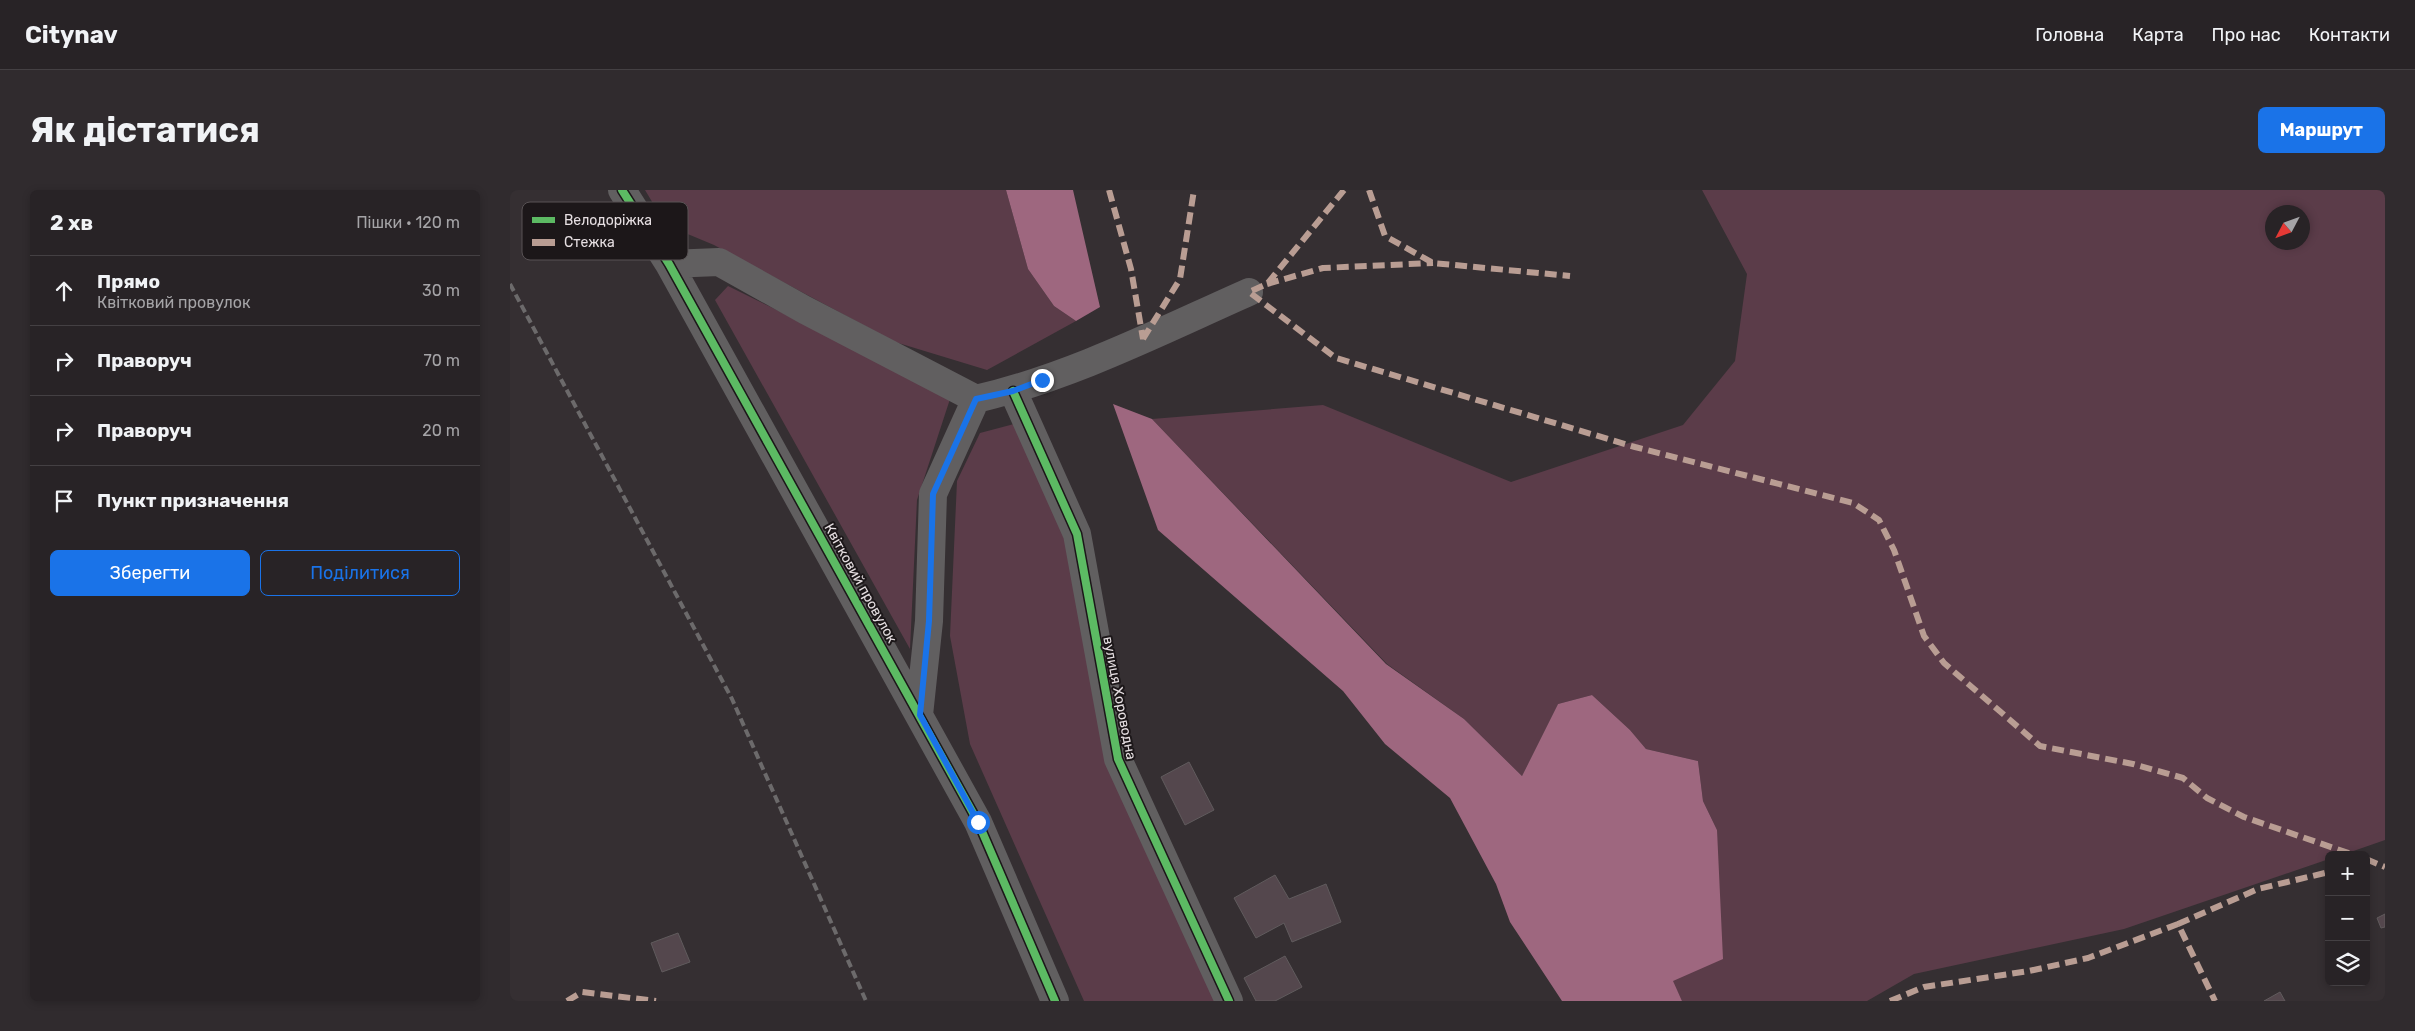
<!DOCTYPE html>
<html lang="uk">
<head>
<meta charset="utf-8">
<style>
  body { margin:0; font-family:Rubik,sans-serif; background:#302b2e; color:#f1f3f6 }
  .controls { position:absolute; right:15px; bottom:15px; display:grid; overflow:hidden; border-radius:8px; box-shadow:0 2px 8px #0003 }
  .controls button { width:45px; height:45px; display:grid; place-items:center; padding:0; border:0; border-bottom:1px solid #444043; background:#282326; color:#f1f3f6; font:25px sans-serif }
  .compass { position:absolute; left:1755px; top:15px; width:45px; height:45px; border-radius:50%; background:#282326; box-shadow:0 2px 8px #0003; rotate:229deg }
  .stop { position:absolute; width:15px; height:15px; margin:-11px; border:4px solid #1a73e8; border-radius:50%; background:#fff }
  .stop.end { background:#1a73e8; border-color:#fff; box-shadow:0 1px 5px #0008 }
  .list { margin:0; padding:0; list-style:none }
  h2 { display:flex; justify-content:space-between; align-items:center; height:65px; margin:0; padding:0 20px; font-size:21px }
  h2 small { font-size:16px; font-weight:400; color:#a5a4a7 }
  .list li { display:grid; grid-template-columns:32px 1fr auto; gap:15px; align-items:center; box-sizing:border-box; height:70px; padding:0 20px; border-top:1px solid #444043 }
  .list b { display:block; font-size:19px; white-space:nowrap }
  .list p { margin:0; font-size:16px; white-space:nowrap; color:#a5a4a7 }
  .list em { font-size:16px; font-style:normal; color:#a5a4a7 }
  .actions { display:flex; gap:10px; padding:15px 20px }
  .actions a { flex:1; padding:11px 0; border:1px solid #1a73e8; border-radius:8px; text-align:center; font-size:18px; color:#1a73e8 }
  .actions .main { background:#1a73e8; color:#fff }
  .icon { flex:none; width:28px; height:28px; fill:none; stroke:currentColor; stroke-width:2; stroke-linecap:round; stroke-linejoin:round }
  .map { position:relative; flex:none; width:1875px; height:811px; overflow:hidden; border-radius:8px }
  header { display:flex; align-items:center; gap:30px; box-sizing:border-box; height:70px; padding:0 25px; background:#282326; border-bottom:1px solid #444043 }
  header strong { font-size:24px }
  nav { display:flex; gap:28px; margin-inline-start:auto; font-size:18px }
  .intro { display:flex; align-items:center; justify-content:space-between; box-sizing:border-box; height:120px; padding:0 30px }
  h1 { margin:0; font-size:35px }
  .button { padding:12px 22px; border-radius:8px; background:#1a73e8; color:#fff; font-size:18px; font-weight:700 }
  main { display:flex; gap:30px; padding:0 30px }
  aside { flex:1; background:#282326; border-radius:8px; box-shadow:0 2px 8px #0003 }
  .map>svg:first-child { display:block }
  .green { fill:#5b3c49; fill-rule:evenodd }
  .water { fill:#9e677f }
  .building { fill:#54474d; stroke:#605b5d }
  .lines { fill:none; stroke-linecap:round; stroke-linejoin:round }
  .minor { stroke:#615f60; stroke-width:28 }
  .rail { stroke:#6c6a6b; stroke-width:4; stroke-dasharray:8 4; stroke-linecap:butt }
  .quiet { stroke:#b99d93; stroke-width:6; stroke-dasharray:12 6; stroke-linecap:butt }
  .cycleway-casing { stroke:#1c1719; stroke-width:11 }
  .cycleway { stroke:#5cba63; stroke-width:8 }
  .route { stroke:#1a73e8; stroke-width:6 }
  .labels { text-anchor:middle; stroke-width:4; stroke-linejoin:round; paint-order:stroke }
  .street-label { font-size:14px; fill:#e6dfe2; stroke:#1c1719 }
  .key { fill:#1c1719; stroke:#595355; stroke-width:1 }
  .key-label { font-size:14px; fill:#e6dfe2 }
</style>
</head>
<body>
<header>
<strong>Citynav</strong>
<nav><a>Головна</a><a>Карта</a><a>Про нас</a><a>Контакти</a></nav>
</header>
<div class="intro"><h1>Як дістатися</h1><a class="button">Маршрут</a></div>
<main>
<aside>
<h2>2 хв<small>Пішки · 120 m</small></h2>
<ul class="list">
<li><svg class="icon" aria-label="ahead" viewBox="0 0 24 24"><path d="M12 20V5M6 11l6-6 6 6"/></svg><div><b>Прямо</b><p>Квітковий провулок</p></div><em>30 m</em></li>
<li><svg class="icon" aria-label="right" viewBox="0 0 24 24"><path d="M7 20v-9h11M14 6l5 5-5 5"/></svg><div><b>Праворуч</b></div><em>70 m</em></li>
<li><svg class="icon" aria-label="right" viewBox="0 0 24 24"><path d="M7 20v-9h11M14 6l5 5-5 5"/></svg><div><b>Праворуч</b></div><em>20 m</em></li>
<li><svg class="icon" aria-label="arrive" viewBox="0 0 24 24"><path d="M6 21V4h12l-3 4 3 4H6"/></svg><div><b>Пункт призначення</b></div></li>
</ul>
<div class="actions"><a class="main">Зберегти</a><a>Поділитися</a></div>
</aside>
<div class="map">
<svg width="1875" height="811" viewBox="0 0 1875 811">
  <rect width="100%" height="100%" fill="#352f32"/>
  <path class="green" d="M 135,0 L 496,0 L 518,79 L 544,116 L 566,131 L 477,180 L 385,152 L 204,55 L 156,35 Z
    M 1192,0 L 1875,0 L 1875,650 L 1832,665 L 1819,665 L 1819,669 L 1614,739 L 1404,784 L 1357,811 L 1172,811 L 1162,791 L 1207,640 L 1193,611 L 1188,571 L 1136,559 L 1120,540 L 1082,505 L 1048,514 L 1012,586 L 954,529 L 877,474 L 642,229 L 813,215 L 1001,292 L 1173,235 L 1225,171 L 1237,84 ZM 1762,22 L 1792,22 L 1792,52 L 1762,52 Z
    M 218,96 L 441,206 L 407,310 L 400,459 L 205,110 Z
    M 504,234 L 554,345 L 597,573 L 706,811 L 574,811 L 460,554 L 440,446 L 447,291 L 470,243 Z"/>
  <path class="water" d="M 496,0 L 563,0 L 590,117 L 566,131 L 544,116 L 518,79 Z
    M 603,214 L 642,229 L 876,474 L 954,529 L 1012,586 L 1048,514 L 1082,505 L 1120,540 L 1136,559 L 1188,571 L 1193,611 L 1207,640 L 1213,769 L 1163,791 L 1172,811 L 1052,811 L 1000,732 L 986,694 L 940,608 L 875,554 L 833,501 L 648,340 Z"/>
  <path class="building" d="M 679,572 L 704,620 L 675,635 L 651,587 Z
    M 765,685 L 779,709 L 816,694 L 831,732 L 782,752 L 774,733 L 746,748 L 724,708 Z
    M 1875,724 L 1875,737 L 1871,738 L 1867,728 Z
    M 168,743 L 180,772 L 152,782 L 141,753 Z
    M 775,766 L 792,797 L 765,811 L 746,811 L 734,788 Z
    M 1770,802 L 1775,811 L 1754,811 Z"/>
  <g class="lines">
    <path class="minor" d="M 112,0 L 159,74 L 468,632 L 545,811
      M 159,74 L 209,72 L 295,120 L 466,209
      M 503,201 L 567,344 L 608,569 L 719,811
      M 409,525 L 419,431 L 423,304 L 466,209 C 561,187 651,141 739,102"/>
    <path class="rail" d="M 0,94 L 222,509 L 356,811"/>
    <path class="quiet" d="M 599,0 L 621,79 L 633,149
      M 834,0 L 757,94 L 739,102 L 826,168 L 1125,257 L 1343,313 L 1369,330 L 1384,360 L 1414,446 L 1434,473 L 1530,556 L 1623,574 L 1673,588 L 1697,608 L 1734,627 L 1844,665
      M 859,0 L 875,46 L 923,73 L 1060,86
      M 757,94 L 813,78 L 923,73
      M 633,149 L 670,89 L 684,0
      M 1856,669 L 1875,677
      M 1668,734 L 1748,699 L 1819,682
      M 57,811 L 72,802 L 146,811
      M 1380,811 L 1414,797 L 1519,781 L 1578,768 L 1668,734 L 1705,811"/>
    <g class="cycleway-casing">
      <path id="cycleway" d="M 112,0 L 159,74 L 468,632 L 545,811
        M 503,201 L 567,344 L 608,569 L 719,811"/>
    </g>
    <use href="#cycleway" class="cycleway"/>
  </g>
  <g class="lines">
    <path class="route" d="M 468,632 L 410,525 L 419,431 L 423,304 L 466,209 L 503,201 L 532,190"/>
  </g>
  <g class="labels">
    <g class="street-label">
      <text transform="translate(351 393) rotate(61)" y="5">Квітковий провулок</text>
      <text transform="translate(610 508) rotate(79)" y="5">вулиця Хороводна</text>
    </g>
  </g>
  <rect x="12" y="12" width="166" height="58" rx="8" class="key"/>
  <rect x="22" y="27" width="23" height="6" fill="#5cba63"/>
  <rect x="22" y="49" width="23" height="7" fill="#b99d93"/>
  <g class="key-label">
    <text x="54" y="35">Велодоріжка</text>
    <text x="54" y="57">Стежка</text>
  </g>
</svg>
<div class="controls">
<button>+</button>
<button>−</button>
<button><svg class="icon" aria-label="layers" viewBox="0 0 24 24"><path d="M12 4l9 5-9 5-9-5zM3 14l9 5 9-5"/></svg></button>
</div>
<svg class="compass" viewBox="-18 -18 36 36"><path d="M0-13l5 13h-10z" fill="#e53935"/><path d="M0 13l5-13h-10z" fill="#a5a4a7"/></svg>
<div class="stop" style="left:468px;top:632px"></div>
<div class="stop end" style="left:532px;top:190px"></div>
</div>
</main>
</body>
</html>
